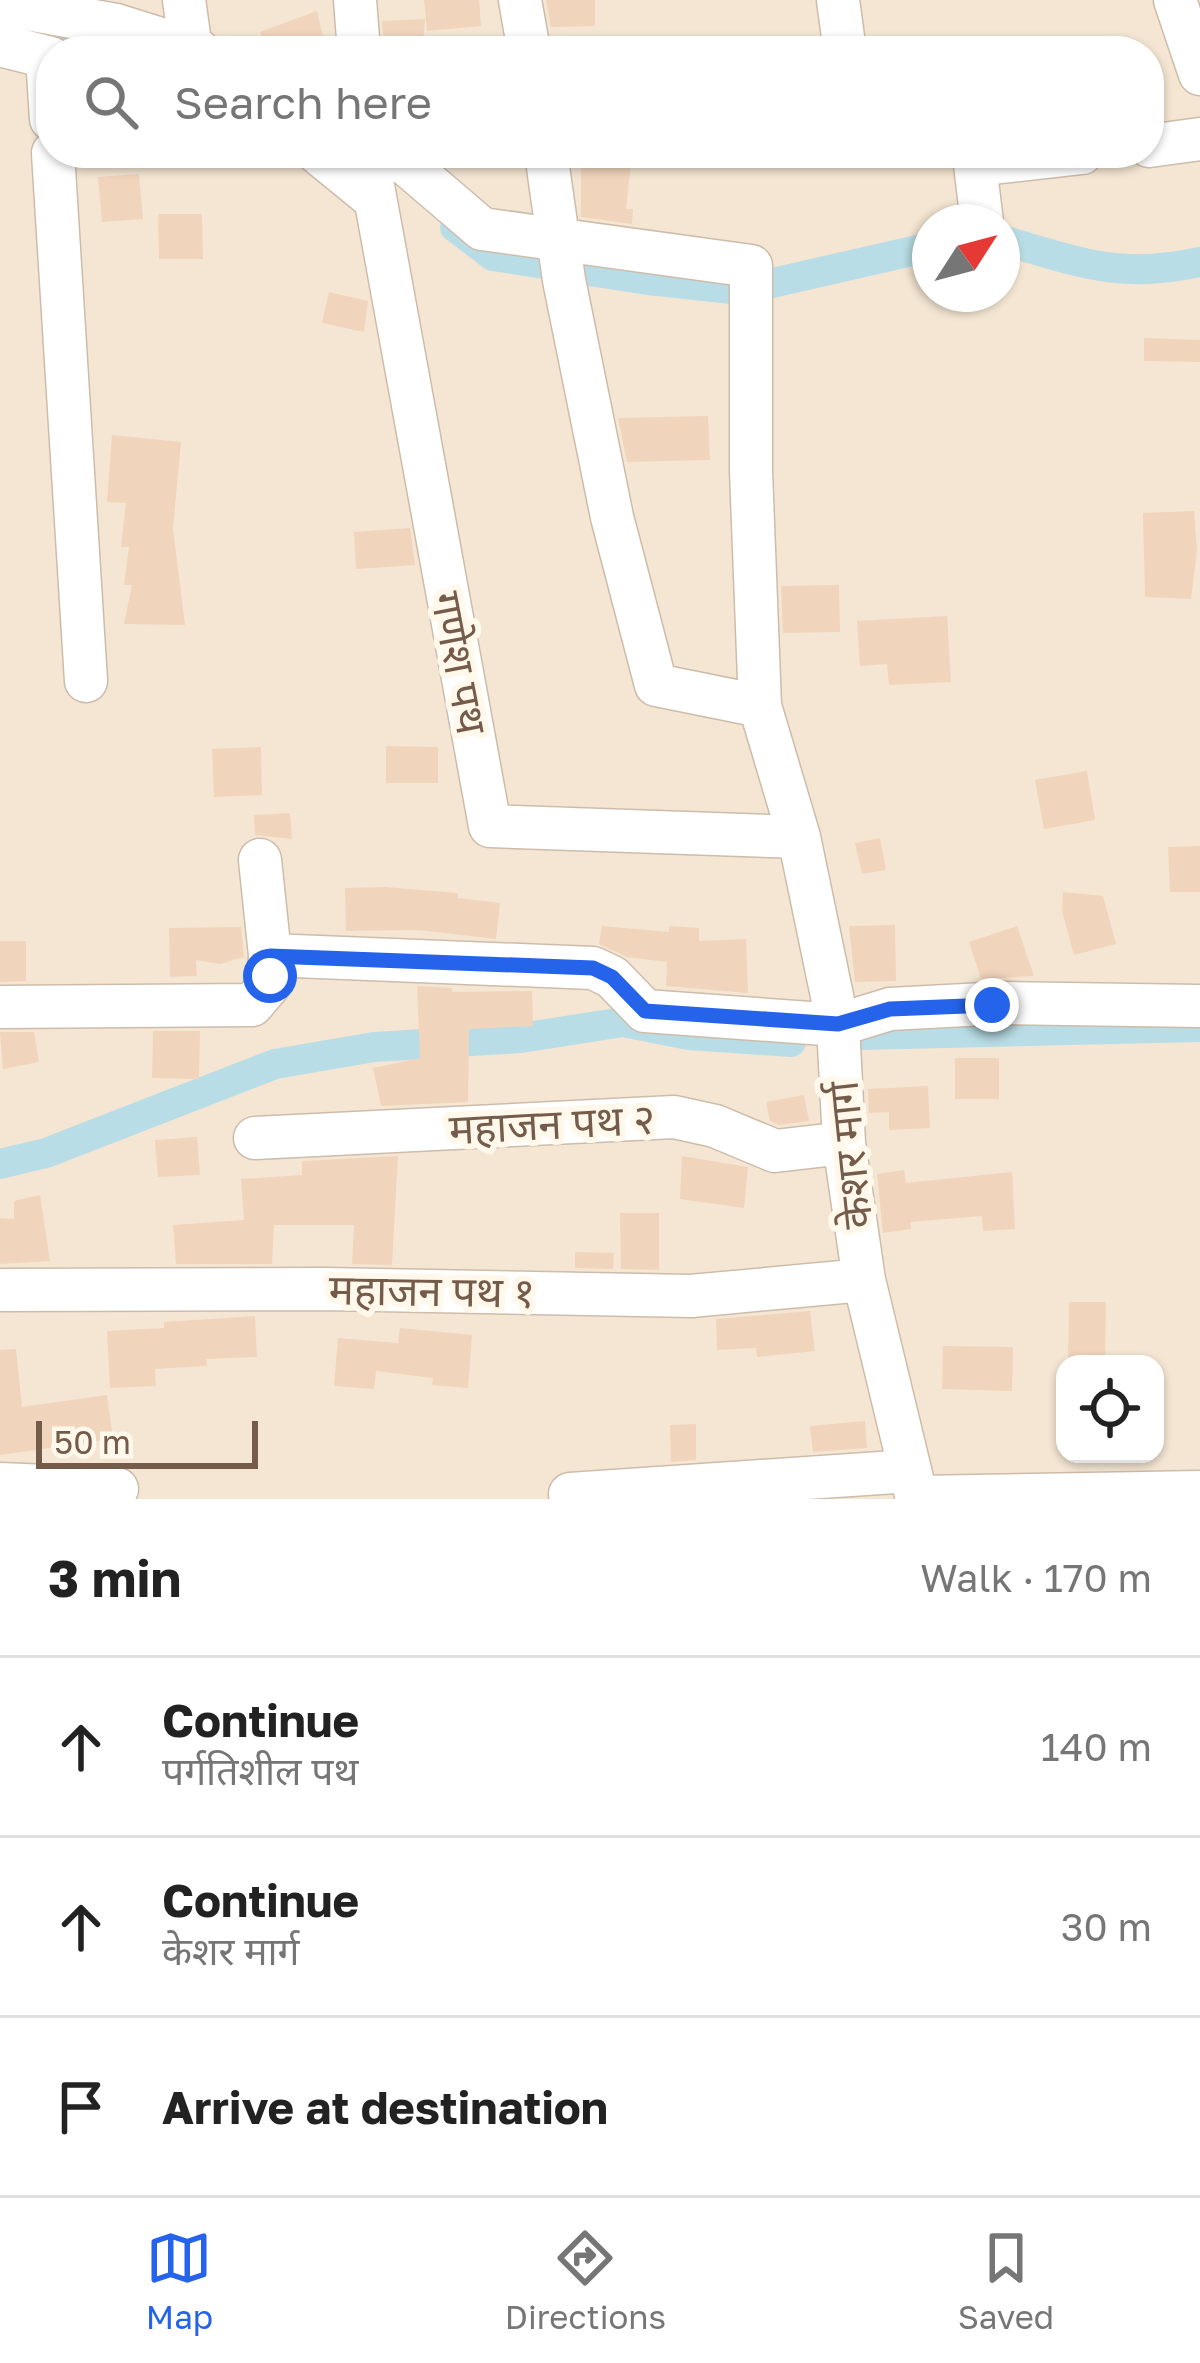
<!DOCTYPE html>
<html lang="en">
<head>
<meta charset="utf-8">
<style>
  body { margin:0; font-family:"Golos Text","Noto Sans Devanagari",sans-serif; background:#f2f2f2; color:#222 }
  .controls { position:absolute; right:36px; bottom:36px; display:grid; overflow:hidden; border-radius:24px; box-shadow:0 3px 9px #0004 }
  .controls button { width:108px; height:108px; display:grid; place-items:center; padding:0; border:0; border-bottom:3px solid #e0e0e0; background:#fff; color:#222; font:60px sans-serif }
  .compass { position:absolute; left:912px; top:204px; width:108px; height:108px; border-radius:50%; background:#fff; box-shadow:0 3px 9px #0004; rotate:54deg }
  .scale { position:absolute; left:36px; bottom:30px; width:222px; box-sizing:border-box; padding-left:12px; border:6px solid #755b4a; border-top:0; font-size:33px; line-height:42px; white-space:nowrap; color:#755b4a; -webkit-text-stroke:9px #fff8eb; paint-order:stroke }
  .stop { position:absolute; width:36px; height:36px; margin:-27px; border:9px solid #2563eb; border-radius:50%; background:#fff }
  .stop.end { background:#2563eb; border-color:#fff; box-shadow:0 3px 12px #0008 }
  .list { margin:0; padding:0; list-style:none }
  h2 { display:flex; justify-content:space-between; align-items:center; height:156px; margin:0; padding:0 48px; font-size:51px }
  h2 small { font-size:39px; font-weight:400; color:#767676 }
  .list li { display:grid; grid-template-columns:78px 1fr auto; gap:36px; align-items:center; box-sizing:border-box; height:180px; padding:0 48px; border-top:3px solid #e0e0e0 }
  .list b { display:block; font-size:45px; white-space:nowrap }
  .list p { margin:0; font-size:39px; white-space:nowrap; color:#767676 }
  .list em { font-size:39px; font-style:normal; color:#767676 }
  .icon { flex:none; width:66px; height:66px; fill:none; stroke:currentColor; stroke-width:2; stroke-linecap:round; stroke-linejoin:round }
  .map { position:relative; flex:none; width:1200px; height:1499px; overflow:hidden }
  .search { position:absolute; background:#fff; box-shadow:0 3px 9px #0004; left:36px; right:36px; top:36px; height:132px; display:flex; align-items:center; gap:30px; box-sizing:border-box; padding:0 42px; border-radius:48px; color:#767676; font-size:45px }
  .sheet { height:696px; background:#fff }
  nav { display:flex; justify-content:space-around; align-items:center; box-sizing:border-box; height:168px; border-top:3px solid #e0e0e0; background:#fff; font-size:33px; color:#767676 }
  nav a { display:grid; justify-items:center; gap:6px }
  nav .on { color:#2563eb }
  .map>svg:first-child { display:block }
  .residential { fill:#f4e6d3; fill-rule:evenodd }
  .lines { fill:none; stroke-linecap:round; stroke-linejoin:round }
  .canal { stroke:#b9dde6; stroke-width:30 }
  .building { fill:#f1d4bc }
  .minor-casing { stroke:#cebcab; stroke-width:45 }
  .minor { stroke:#fff; stroke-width:42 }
  .route { stroke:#2563eb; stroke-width:15 }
  .labels { text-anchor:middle; stroke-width:12; stroke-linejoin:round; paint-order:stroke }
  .street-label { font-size:42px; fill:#755b4a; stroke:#fff8eb }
</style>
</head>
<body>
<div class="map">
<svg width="1200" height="1499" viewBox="0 0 1200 1499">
  <rect width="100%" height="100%" fill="#fcf4e5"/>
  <path class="residential" d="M 0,0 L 1200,0 L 1200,1499 L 0,1499 ZM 51,51 L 1149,51 L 1149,153 L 51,153 ZM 930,222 L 1002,222 L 1002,294 L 930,294 ZM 1065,1364 L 1155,1364 L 1155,1454 L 1065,1454 Z"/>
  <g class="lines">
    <path class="canal" d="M 66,32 L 123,51
      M 455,227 L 493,256 L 648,280 L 742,290 L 930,247
      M 1002,240 C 1079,262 1119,280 1200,262
      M 863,1035 L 1200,1027
      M 0,1164 L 46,1153 L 275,1064 L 374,1047 L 521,1038 L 623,1022 L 689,1035 L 791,1042"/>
  </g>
  <path class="building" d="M 424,0 L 479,0 L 481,26 L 427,31 Z
    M 546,0 L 595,0 L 595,26 L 551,27 Z
    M 317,11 L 324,41 L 268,51 L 260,32 Z
    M 425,19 L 423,43 L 384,43 L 382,21 Z
    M 581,153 L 632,153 L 626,209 L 633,209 L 632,224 L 581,217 Z
    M 139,174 L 143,219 L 102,222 L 98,177 Z
    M 158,214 L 202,214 L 203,259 L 159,259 Z
    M 329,292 L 368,301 L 364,332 L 322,323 Z
    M 1144,338 L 1200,340 L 1200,362 L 1144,361 Z
    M 708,416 L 710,460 L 627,462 L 618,418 Z
    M 112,435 L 181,442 L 173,529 L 185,625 L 124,624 L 132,585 L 124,585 L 129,547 L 121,547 L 126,503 L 107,502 Z
    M 1194,511 L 1197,550 L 1191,599 L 1145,597 L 1143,513 Z
    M 410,528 L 415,565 L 356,569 L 354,532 Z
    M 839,585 L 840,632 L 783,633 L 781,586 Z
    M 947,616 L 951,682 L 889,685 L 887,664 L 860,666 L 857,621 Z
    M 386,746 L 438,747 L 438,783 L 386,783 Z
    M 261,747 L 262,795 L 214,797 L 212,749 Z
    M 1087,771 L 1095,820 L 1044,829 L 1035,780 Z
    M 290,813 L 292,839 L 255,835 L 254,815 Z
    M 880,838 L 886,870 L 862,874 L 855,843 Z
    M 1200,846 L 1200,892 L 1170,892 L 1168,847 Z
    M 385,887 L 458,893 L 458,898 L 500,903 L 496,939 L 418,930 L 346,931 L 345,888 Z
    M 1063,892 L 1103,896 L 1116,944 L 1074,955 L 1062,911 Z
    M 895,925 L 896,981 L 855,982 L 849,926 Z
    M 602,926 L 669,932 L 669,926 L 699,928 L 699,941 L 746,939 L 748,993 L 666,986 L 667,962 L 627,957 L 599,944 Z
    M 1017,926 L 1034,976 L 981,979 L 969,942 Z
    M 241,927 L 244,957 L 220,964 L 196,960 L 197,976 L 170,977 L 169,928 Z
    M 0,941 L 26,941 L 26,981 L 0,982 Z
    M 417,986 L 452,988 L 452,992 L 532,991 L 533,1026 L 469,1029 L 468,1102 L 381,1106 L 373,1068 L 420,1058 Z
    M 153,1031 L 200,1031 L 199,1079 L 152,1078 Z
    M 0,1032 L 34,1032 L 39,1062 L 3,1069 Z
    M 955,1058 L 999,1058 L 999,1099 L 955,1099 Z
    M 928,1086 L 930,1128 L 889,1130 L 889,1112 L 869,1113 L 868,1089 Z
    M 804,1095 L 809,1121 L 779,1125 L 770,1121 L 766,1102 Z
    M 197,1137 L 200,1175 L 158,1177 L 155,1140 Z
    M 398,1156 L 392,1265 L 352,1264 L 354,1225 L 274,1225 L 272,1264 L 176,1264 L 173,1225 L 244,1220 L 241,1179 L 302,1175 L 302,1161 Z
    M 682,1156 L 748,1167 L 744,1208 L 680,1199 Z
    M 904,1170 L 906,1183 L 1012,1172 L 1015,1229 L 983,1231 L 982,1216 L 910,1222 L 911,1229 L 883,1233 L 877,1174 Z
    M 40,1195 L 50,1261 L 0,1264 L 0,1218 L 14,1219 L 14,1201 Z
    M 620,1213 L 659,1213 L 659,1270 L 621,1269 Z
    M 575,1252 L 614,1253 L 613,1269 L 575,1268 Z
    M 1069,1302 L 1106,1302 L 1105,1364 L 1068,1364 Z
    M 810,1311 L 815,1351 L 757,1357 L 756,1348 L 717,1350 L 716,1319 Z
    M 255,1316 L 257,1357 L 206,1359 L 207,1366 L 155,1369 L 156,1386 L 110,1388 L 107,1331 L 164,1328 L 164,1322 Z
    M 400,1328 L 472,1335 L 468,1388 L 432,1385 L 433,1378 L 376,1371 L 374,1389 L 334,1386 L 338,1338 L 398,1343 Z
    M 943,1346 L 1013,1347 L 1012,1391 L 942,1389 Z
    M 16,1349 L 22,1407 L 107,1395 L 113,1439 L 0,1455 L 0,1350 Z
    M 865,1421 L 867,1448 L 813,1452 L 810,1426 Z
    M 696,1424 L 696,1460 L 671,1462 L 670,1425 Z"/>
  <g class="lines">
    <g class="minor-casing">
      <path id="minor" d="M 184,0 L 191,49
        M 355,0 L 359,51
        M 520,0 L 529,51
        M 838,0 L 843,37
        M 1175,0 L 1200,74
        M 0,4 L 116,25 L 199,51
        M 0,45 L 51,58
        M 47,57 L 51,119
        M 1149,146 L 1200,139
        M 53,153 L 86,681
        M 318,153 L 372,197
        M 367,153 L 490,826 L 799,837
        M 393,153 L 482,229 L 751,266 L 751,471 L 760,706 L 799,837 L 838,1025 L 844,1143 L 864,1280 L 917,1499
        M 546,153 L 564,280 L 612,517 L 656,685 L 760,706
        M 982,222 L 975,165 L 1082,153
        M 260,860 L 270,955
        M 0,1007 L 252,1005 L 269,985 L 270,955 L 593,968 L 612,977 L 645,1011 L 838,1025 L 890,1009 L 1003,1003 L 1200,1006
        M 255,1138 L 674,1117 L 715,1126 L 775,1151 L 844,1143
        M 0,1290 L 325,1289 L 691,1296 L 864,1280
        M 0,1484 L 117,1489
        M 570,1494 L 910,1471
        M 917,1497 L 1200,1492"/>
    </g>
    <use href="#minor" class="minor"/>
  </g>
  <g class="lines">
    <path class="route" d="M 270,976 L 270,956 L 593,968 L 612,977 L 645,1011 L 838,1024 L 890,1009 L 992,1005"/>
  </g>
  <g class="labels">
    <g class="street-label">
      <text transform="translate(459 663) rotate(79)" y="15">गणेश पथ</text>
      <text transform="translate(552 1124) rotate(-3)" y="15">महाजन पथ २</text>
      <text transform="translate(850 1155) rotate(-96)" y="15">केशर मार्ग</text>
      <text transform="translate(432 1291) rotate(1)" y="15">महाजन पथ १</text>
    </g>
  </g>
</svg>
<div class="controls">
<button><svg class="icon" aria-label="locate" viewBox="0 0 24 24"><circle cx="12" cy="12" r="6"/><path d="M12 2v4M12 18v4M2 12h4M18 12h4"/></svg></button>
</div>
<svg class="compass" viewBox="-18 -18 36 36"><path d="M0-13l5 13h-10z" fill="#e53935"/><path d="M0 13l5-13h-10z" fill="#767676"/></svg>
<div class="scale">50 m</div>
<div class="stop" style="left:270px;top:976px"></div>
<div class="stop end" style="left:992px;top:1005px"></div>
<div class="search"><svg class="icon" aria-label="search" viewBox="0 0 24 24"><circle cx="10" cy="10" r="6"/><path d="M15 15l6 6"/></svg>Search here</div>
</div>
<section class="sheet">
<h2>3 min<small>Walk · 170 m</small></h2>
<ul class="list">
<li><svg class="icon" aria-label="ahead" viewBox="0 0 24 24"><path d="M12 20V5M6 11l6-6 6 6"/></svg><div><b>Continue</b><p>पर्गतिशील पथ</p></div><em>140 m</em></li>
<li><svg class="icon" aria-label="ahead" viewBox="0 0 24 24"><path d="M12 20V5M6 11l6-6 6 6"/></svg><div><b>Continue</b><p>केशर मार्ग</p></div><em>30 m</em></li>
<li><svg class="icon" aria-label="arrive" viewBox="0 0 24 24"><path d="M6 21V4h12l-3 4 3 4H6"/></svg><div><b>Arrive at destination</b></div></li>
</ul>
</section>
<nav>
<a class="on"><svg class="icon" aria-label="map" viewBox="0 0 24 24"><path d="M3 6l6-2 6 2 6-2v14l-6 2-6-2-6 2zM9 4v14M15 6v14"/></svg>Map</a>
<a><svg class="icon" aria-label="directions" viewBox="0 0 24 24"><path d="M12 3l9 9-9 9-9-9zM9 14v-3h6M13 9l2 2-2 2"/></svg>Directions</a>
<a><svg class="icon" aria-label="saved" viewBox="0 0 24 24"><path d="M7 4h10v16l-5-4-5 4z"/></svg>Saved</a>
</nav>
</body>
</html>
